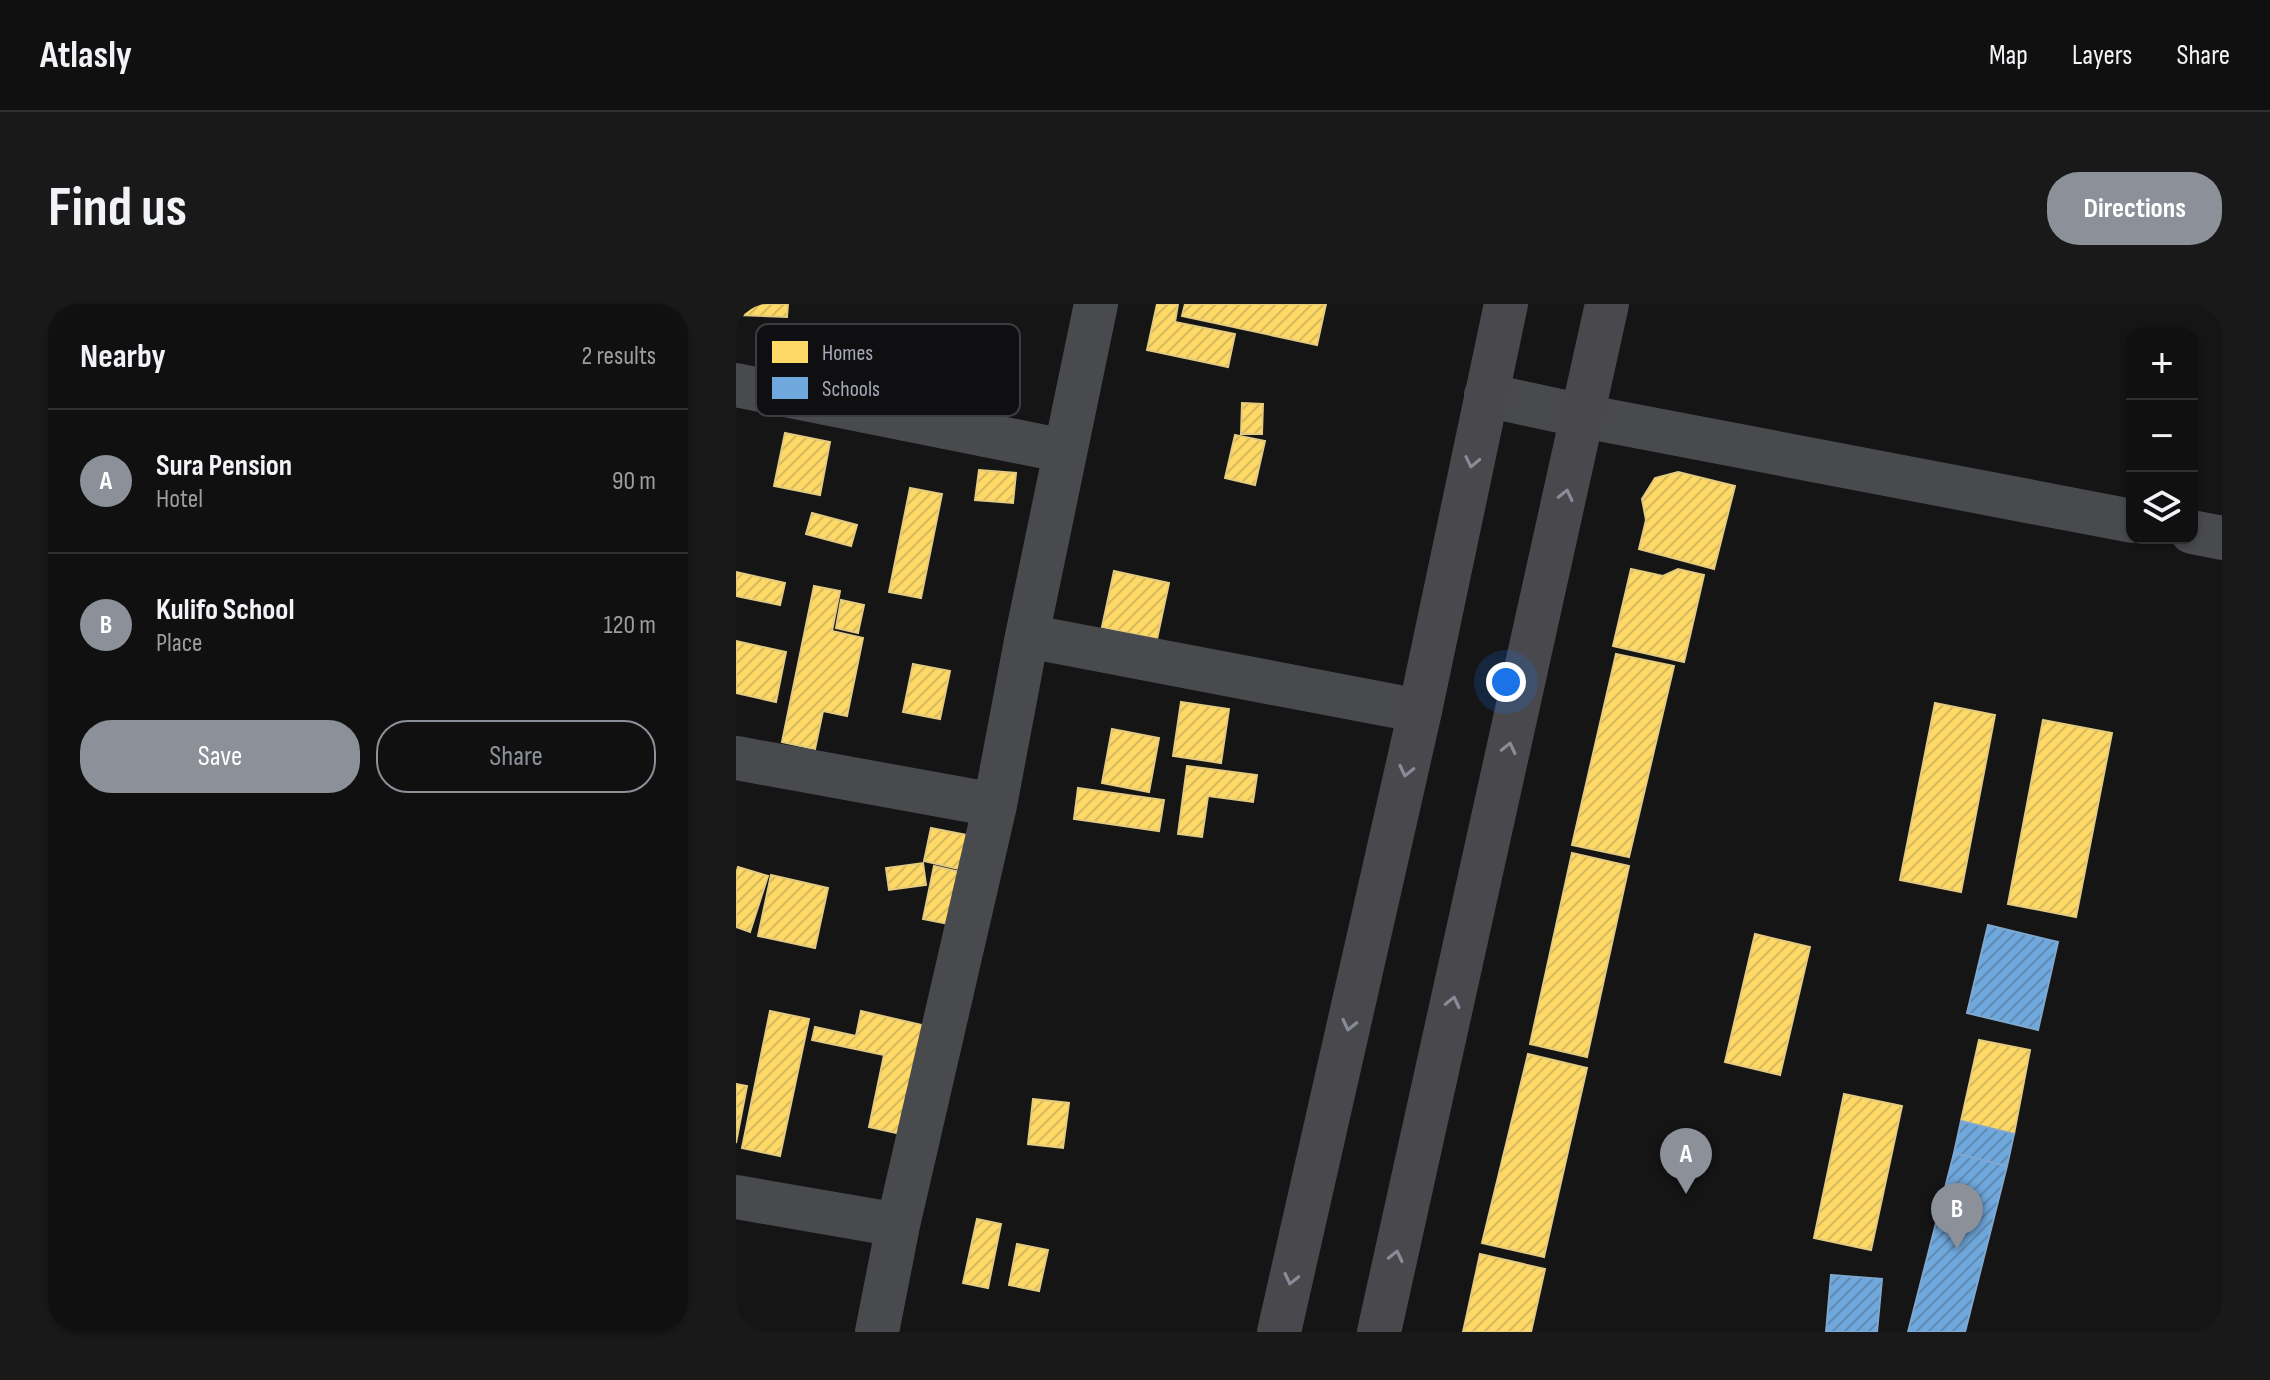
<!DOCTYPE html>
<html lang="en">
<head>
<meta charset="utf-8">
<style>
  body { margin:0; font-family:"Sofia Sans Condensed",sans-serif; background:#191919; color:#f1f3f6 }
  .controls { position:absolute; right:24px; top:24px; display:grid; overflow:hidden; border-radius:16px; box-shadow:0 2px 6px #0004 }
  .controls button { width:72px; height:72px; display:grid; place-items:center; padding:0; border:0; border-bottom:2px solid #303030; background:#101010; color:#f1f3f6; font:40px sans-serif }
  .you { position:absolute; left:770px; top:378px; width:28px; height:28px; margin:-20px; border:6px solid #fff; border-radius:50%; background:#1a73e8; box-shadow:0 0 0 12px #1a73e833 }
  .badge { display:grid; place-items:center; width:52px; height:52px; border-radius:50%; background:#8c9099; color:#fff; font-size:26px; font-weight:700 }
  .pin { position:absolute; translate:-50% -66px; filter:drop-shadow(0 2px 4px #0008) }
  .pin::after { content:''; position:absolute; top:42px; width:28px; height:24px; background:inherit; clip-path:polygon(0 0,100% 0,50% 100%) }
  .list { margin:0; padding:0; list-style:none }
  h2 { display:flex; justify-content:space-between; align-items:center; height:104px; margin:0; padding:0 32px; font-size:34px }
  h2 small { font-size:26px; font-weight:400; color:#9c9d9f }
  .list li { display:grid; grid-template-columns:52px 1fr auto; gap:24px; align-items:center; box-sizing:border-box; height:144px; padding:0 32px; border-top:2px solid #303030 }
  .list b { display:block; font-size:30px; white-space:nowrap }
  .list p { margin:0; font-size:26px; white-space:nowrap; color:#9c9d9f }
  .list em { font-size:26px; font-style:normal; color:#9c9d9f }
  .actions { display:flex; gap:16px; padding:24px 32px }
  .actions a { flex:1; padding:18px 0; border:2px solid #8c9099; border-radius:32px; text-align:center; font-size:28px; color:#8c9099 }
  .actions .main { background:#8c9099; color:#fff }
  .icon { flex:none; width:44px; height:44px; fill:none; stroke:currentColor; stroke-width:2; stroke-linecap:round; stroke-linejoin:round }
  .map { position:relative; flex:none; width:1486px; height:1028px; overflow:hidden; border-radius:32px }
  header { display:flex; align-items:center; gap:48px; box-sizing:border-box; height:112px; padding:0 40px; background:#101010; border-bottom:2px solid #303030 }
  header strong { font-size:38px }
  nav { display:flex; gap:44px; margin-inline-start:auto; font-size:28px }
  .intro { display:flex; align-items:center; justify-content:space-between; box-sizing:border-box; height:192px; padding:0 48px }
  h1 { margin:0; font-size:56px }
  .button { padding:20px 36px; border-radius:32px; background:#8c9099; color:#fff; font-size:28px; font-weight:700 }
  main { display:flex; gap:48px; padding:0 48px }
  aside { flex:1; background:#101010; border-radius:32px; box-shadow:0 2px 6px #0004 }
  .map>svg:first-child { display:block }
  .homes { fill:url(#homes-hatch); stroke:#e4cb7f; stroke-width:2 }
  .schools { fill:url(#schools-hatch); stroke:#7fa8d1; stroke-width:2 }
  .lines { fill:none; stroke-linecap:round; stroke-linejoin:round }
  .street { stroke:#494a4e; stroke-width:44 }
  .secondary { stroke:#48484d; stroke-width:44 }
  .oneway { stroke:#898c98 }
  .key { fill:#0f0f11; stroke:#3c3d43; stroke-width:2 }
  .key-label { font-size:22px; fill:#a5a9b8 }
</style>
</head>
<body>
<header>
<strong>Atlasly</strong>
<nav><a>Map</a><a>Layers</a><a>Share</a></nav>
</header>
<div class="intro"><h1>Find us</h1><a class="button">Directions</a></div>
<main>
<aside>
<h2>Nearby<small>2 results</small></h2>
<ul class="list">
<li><span class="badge">A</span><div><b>Sura Pension</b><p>Hotel</p></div><em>90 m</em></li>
<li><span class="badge">B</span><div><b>Kulifo School</b><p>Place</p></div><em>120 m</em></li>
</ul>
<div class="actions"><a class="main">Save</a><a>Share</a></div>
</aside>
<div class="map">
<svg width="1486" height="1028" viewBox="0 0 1486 1028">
  <defs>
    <pattern id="homes-hatch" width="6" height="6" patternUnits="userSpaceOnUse" patternTransform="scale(2)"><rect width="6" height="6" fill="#ffd966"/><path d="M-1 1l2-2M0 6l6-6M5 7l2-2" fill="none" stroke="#d6b85d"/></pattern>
    <pattern id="schools-hatch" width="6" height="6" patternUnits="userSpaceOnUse" patternTransform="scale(2)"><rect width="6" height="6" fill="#6fa8dc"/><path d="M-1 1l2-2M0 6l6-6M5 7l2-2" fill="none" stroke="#608bb3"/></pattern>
  </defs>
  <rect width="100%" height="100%" fill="#151515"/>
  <path class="homes" d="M 4,0 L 52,0 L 51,13 L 3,11 Z
    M 421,0 L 442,0 L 439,18 L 499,30 L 492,63 L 411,46 Z
    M 449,0 L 590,0 L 581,41 L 446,12 Z
    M 506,99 L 527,100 L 526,130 L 505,130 Z
    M 49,129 L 94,138 L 84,191 L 38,182 Z
    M 499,131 L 529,137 L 519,181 L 489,174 Z
    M 243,166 L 280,169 L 277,199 L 239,196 Z
    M 942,168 L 999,182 L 978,265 L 903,245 L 910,216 L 906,195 L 919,174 Z
    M 174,184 L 206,190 L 185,294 L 153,288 Z
    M 76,209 L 121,221 L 115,242 L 70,230 Z
    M 895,265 L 927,272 L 942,265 L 968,271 L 948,358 L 877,342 Z
    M 378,267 L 433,279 L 421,335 L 366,323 Z
    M 0,268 L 49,279 L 44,301 L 0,292 Z
    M 78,282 L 104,287 L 96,327 L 127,334 L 111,412 L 87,407 L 79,445 L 46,438 Z
    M 105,296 L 128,301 L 122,329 L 100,324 Z
    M 0,337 L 50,348 L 40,398 L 0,389 Z
    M 880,350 L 938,362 L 893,553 L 836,541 Z
    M 177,360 L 214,367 L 204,415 L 167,408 Z
    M 445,398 L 493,405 L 485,459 L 437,452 Z
    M 1199,399 L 1259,411 L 1225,588 L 1164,576 Z
    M 1307,416 L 1376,429 L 1340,613 L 1272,600 Z
    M 376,425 L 423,434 L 413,488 L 366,479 Z
    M 451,462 L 521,471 L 517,498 L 472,492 L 466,533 L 442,530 Z
    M 342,484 L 428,496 L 423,527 L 338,515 Z
    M 195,524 L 231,531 L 223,565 L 188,557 Z
    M 836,549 L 893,562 L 851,753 L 794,740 Z
    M 187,559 L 190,581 L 153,586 L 150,564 Z
    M 198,562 L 224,568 L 213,620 L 187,615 Z
    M 2,563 L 32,572 L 14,628 L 0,623 L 0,570 Z
    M 35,571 L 92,584 L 79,644 L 22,632 Z
    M 1019,630 L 1074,643 L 1044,771 L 989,758 Z
    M 34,707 L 73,715 L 44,852 L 6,844 Z
    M 125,707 L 190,722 L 165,830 L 133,823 L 148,751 L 76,736 L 79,723 L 120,732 Z
    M 1243,736 L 1294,746 L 1278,830 L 1225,817 Z
    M 792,750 L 851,764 L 808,953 L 746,939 Z
    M 0,780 L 11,782 L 0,839 Z
    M 1108,790 L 1166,802 L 1135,946 L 1078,934 Z
    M 297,795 L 333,799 L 327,844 L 292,840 Z
    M 241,915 L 265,920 L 252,984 L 227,979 Z
    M 281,940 L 312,946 L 303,987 L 273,981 Z
    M 744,950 L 809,965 L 795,1028 L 727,1028 Z"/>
  <path class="schools" d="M 1252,621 L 1322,638 L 1302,726 L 1231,709 Z
    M 1225,817 L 1278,830 L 1271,862 L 1218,849 Z
    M 1218,849 L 1271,862 L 1229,1028 L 1172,1028 Z
    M 1095,971 L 1146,975 L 1141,1028 L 1090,1028 Z"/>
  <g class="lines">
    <path class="street" d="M 0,81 L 329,147
      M 750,91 L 847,112 L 1396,217
      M 1456,228 L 1486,234
      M 291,332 L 684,407
      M 0,454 L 259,501
      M 0,893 L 162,921
      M 141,1028 L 162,921 L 259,501 L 291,332 L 360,0"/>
    <path class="secondary" d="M 543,1028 L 684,407 L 770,0
      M 643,1028 L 871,0"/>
  </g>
  <defs><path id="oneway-chevron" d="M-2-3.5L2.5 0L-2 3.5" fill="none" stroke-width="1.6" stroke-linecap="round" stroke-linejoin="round" transform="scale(2)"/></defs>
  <g class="oneway">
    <use href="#oneway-chevron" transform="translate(736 158) rotate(102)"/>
    <use href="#oneway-chevron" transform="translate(830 191) rotate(-77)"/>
    <use href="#oneway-chevron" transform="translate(773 444) rotate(-77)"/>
    <use href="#oneway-chevron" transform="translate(670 467) rotate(103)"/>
    <use href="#oneway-chevron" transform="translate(717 698) rotate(-77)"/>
    <use href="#oneway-chevron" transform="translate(613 721) rotate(103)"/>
    <use href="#oneway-chevron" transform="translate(660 952) rotate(-77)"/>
    <use href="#oneway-chevron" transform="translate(555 975) rotate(103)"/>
  </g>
  <rect x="20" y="20" width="264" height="92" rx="12" class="key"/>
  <rect x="36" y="37" width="36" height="22" fill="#ffd966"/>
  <rect x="36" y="73" width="36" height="22" fill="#6fa8dc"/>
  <g class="key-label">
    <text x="86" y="56">Homes</text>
    <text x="86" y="92">Schools</text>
  </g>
</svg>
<div class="controls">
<button>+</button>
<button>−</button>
<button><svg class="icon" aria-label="layers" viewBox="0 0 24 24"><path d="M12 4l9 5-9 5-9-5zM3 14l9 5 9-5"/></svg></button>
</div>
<div class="you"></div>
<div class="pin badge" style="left:950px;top:890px">A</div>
<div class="pin badge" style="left:1221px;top:945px">B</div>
</div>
</main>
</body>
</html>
